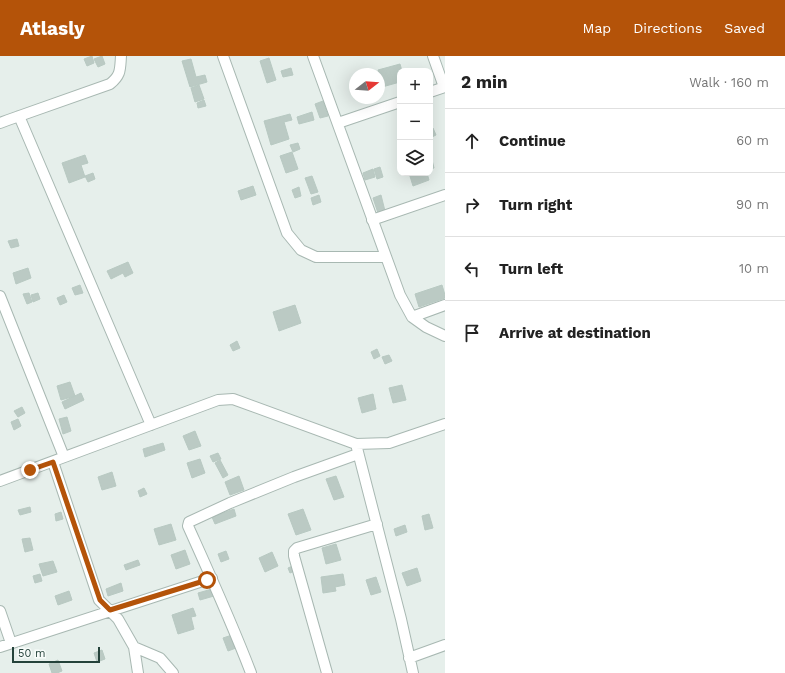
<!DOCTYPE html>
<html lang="en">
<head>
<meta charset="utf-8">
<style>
  body { margin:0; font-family:"Work Sans",sans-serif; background:#f6f6f6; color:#222 }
  .controls { position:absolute; right:12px; top:12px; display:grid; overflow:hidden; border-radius:8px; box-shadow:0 4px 16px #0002 }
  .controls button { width:36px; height:36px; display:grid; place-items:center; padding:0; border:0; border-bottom:1px solid #e0e0e0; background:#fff; color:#222; font:20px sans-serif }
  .compass { position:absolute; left:349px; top:12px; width:36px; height:36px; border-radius:50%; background:#fff; box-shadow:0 4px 16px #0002; rotate:73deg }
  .scale { position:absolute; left:12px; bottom:10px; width:88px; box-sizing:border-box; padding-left:4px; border:2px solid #24423a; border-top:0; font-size:11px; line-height:14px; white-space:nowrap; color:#24423a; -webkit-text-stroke:3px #f7fbf9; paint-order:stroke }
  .stop { position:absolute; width:12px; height:12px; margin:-9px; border:3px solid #b45309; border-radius:50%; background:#fff }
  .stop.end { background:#b45309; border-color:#fff; box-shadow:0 1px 4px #0008 }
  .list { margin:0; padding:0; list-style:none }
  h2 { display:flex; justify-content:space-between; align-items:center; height:52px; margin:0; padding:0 16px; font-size:17px }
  h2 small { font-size:13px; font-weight:400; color:#767676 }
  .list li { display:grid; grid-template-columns:26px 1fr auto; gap:12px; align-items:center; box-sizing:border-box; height:64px; padding:0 16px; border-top:1px solid #e0e0e0 }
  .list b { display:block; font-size:15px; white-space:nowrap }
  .list em { font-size:13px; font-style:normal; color:#767676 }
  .icon { flex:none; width:22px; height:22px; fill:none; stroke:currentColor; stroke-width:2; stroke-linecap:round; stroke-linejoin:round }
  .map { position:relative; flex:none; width:445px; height:617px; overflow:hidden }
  header { display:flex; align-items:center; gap:24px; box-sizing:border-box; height:56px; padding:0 20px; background:#b45309; color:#fff }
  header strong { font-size:19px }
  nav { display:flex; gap:22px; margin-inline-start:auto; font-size:14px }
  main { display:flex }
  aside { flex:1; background:#fff }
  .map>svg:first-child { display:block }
  .building { fill:#bbcac4; stroke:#b8c9c2 }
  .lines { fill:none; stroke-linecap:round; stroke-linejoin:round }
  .street-casing { stroke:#a8b8b2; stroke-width:12 }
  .street { stroke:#fff; stroke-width:10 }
  .route { stroke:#b45309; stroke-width:5 }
</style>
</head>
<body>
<header>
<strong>Atlasly</strong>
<nav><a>Map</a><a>Directions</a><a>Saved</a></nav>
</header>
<main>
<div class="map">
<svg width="445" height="617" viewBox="0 0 445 617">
  <rect width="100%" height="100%" fill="#e6efeb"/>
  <path class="building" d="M 92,0 L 94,7 L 87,10 L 84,3 Z
    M 102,0 L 105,8 L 98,11 L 94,3 Z
    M 269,2 L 276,24 L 267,27 L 260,5 Z
    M 191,3 L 196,21 L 205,19 L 207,26 L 190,31 L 182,5 Z
    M 400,8 L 402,15 L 400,15 L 400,26 L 382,31 L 378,14 Z
    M 291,12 L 293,19 L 283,21 L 281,15 Z
    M 199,29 L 204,43 L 195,46 L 191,32 Z
    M 204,44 L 206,50 L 198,52 L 197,47 Z
    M 323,45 L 328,60 L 320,62 L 315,48 Z
    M 312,56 L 314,64 L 299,68 L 297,61 Z
    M 290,58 L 292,64 L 284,66 L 289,83 L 271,89 L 264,65 Z
    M 433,72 L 436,79 L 430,82 L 430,74 Z
    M 298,87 L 300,93 L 293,96 L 290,89 Z
    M 292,96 L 298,113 L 286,117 L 280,100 Z
    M 85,99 L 88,107 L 81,109 L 85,121 L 69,127 L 62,107 Z
    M 432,104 L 434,112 L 430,113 L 430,105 Z
    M 380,111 L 383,121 L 377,123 L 374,113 Z
    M 373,113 L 375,121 L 365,124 L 363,117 Z
    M 93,117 L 95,123 L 88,126 L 85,120 Z
    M 409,117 L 427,117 L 429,124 L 413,130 Z
    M 312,120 L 318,136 L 311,138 L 305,122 Z
    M 253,130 L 256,139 L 241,144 L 238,135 Z
    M 299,131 L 301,140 L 295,142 L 292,134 Z
    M 319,139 L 321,146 L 313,149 L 311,142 Z
    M 381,139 L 385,155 L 378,157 L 373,142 Z
    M 17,183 L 19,190 L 11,192 L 8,185 Z
    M 128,206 L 133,217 L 125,221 L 123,217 L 111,223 L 107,215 Z
    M 28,212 L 31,222 L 16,228 L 13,217 Z
    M 80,229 L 83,237 L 75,239 L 72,232 Z
    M 442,229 L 445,239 L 445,242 L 419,251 L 415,238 Z
    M 29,237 L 32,246 L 27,248 L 23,238 Z
    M 38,237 L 40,243 L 33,246 L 31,239 Z
    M 64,239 L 67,246 L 60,249 L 57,242 Z
    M 295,249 L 301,267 L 279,275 L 273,256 Z
    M 237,285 L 240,292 L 233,295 L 230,289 Z
    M 377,293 L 380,300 L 374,303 L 371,296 Z
    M 389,299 L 392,305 L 385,308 L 382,301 Z
    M 70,326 L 75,340 L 61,344 L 57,330 Z
    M 402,329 L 406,344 L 393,347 L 389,332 Z
    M 81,337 L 84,344 L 65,353 L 62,346 Z
    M 373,338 L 376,353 L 362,357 L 358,342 Z
    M 22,351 L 25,357 L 18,361 L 14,355 Z
    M 67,361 L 71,375 L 63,378 L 59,363 Z
    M 18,363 L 21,370 L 14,374 L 11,366 Z
    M 195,375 L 201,390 L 189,394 L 183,380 Z
    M 163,387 L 165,394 L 145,401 L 143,393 Z
    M 218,397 L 221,403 L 213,406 L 210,400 Z
    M 200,403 L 205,417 L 192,422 L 187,407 Z
    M 220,404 L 228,419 L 223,422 L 215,407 Z
    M 112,416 L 116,430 L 102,434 L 98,421 Z
    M 239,420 L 244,434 L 230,439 L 225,426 Z
    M 336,420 L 344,441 L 334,444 L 326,423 Z
    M 144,432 L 147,438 L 140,441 L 138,435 Z
    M 30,451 L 31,456 L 20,459 L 18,454 Z
    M 234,453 L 236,460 L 215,468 L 212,461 Z
    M 303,453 L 311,474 L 296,479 L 288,458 Z
    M 61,456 L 63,463 L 56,465 L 55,458 Z
    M 429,458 L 433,472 L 425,474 L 422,460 Z
    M 171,468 L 176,484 L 159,489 L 154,473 Z
    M 405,469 L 407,476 L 396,480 L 394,473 Z
    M 30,482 L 33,494 L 25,496 L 22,483 Z
    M 336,488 L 341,504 L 326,508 L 322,492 Z
    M 185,494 L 190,508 L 176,513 L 171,499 Z
    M 226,495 L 229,503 L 221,506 L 218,498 Z
    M 272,496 L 278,510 L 265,516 L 259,502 Z
    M 138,504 L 140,509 L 126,514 L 124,509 Z
    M 53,505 L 57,516 L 43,520 L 39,508 Z
    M 295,509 L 297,514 L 290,517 L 288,512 Z
    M 417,512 L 421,525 L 407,530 L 402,517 Z
    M 40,518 L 42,525 L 35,527 L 33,520 Z
    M 343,518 L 345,529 L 335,531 L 336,535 L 323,537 L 321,521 Z
    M 376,521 L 381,536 L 371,539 L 366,524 Z
    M 121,527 L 123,535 L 108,540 L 106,533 Z
    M 212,533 L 214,540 L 200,544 L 198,537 Z
    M 69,535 L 72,544 L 58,549 L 55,540 Z
    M 193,552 L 196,560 L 191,561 L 194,573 L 178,578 L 172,559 Z
    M 232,579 L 236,592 L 228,595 L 223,582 Z
    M 102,594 L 105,603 L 97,606 L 94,597 Z
    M 58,604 L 62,615 L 57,617 L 52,617 L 49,608 Z"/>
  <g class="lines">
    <g class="street-casing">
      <path id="street" d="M 223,0 L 287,177 L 301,194 L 316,201 L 386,201
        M 313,0 L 400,239 L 412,261 L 426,271 L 445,280
        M 433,0 L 444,31
        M 430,36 L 445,31
        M 19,60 L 151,369
        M 0,67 L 8,64 L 110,28 C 121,19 120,14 121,0
        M 338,67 L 400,46
        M 372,164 L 445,139
        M 0,240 L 64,401
        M 412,261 L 445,249
        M 357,392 L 401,563 L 413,617
        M 53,406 L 99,544 L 118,563 L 134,591 L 138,617
        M 0,425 L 218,344 L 233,343 L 356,388 L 389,387 L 445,368
        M 0,555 L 11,587
        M 0,591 L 212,522
        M 134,591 L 160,602 L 173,617
        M 409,602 L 445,589
        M 251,617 C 232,567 210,519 188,470 L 189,466 L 230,447 L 294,421 L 358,398
        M 327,617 L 294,500 L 294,495 L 297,492 L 377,468"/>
    </g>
    <use href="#street" class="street"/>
  </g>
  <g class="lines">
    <path class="route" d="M 30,414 L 53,406 L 100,544 L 110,554 L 207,524"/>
  </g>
</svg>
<div class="controls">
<button>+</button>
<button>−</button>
<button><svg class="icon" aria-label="layers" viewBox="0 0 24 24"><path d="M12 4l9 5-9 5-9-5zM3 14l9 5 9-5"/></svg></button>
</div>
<svg class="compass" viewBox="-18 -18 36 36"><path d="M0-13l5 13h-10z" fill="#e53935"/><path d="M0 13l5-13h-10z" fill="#767676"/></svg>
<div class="scale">50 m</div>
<div class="stop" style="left:207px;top:524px"></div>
<div class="stop end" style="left:30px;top:414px"></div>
</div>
<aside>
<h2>2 min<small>Walk · 160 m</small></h2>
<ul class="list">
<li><svg class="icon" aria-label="ahead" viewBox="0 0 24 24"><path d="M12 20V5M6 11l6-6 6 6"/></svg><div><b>Continue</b></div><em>60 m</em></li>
<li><svg class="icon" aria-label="right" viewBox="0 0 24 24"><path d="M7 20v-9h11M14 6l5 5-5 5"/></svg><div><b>Turn right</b></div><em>90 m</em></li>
<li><svg class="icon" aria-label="left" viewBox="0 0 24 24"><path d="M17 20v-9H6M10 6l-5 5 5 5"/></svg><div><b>Turn left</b></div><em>10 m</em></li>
<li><svg class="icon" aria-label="arrive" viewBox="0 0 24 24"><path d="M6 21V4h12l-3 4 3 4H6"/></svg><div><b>Arrive at destination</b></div></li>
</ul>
</aside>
</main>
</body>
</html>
